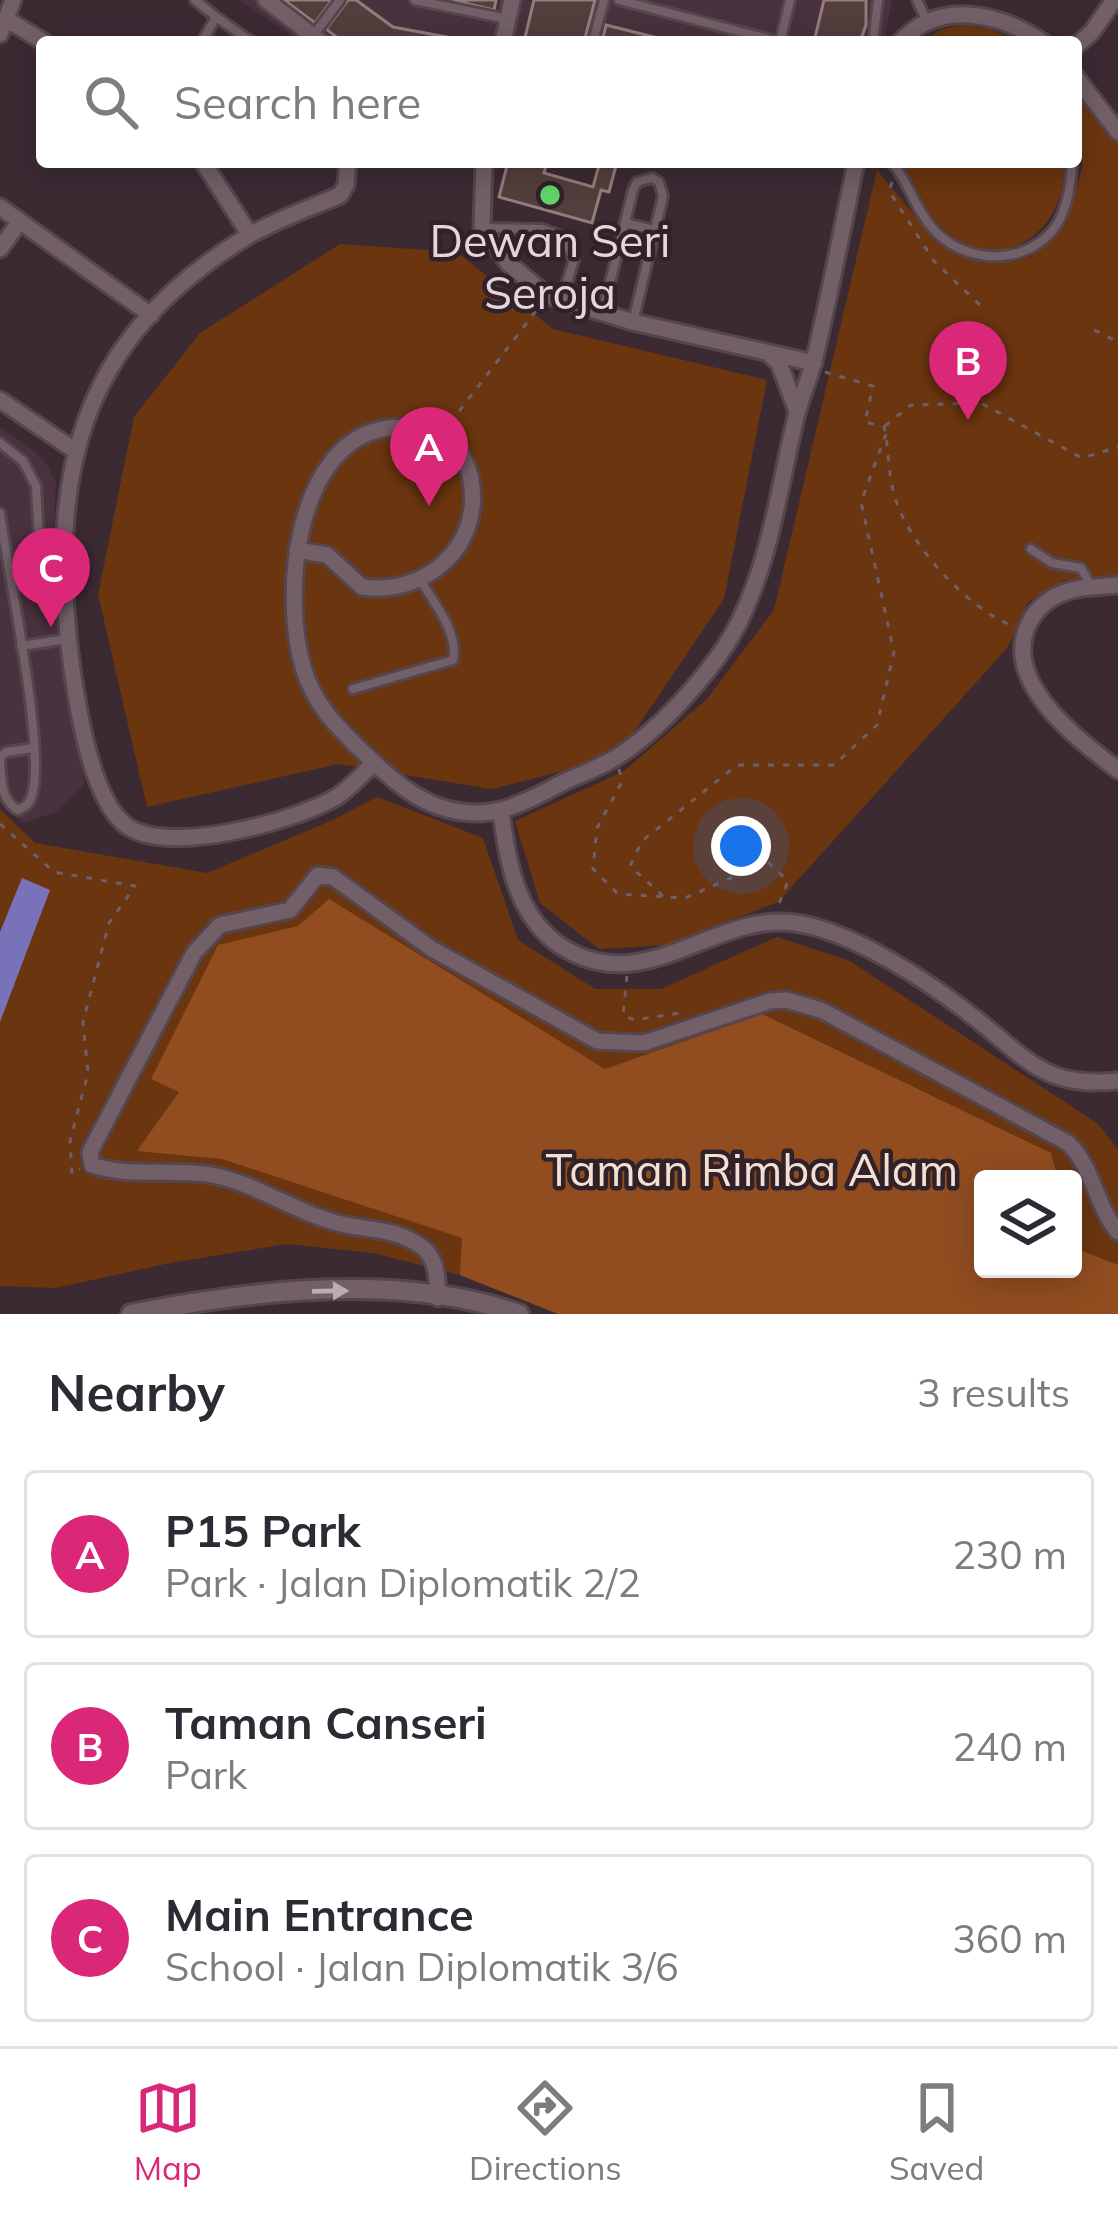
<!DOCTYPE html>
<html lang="en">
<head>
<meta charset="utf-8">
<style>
  body { margin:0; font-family:Mulish,sans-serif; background:#f2f2f3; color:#2b2b33 }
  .controls { position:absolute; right:36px; bottom:36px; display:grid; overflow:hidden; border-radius:12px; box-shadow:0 6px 30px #0003 }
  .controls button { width:108px; height:108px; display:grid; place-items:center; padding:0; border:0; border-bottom:3px solid #e1e1e2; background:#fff; color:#2b2b33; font:60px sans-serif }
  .you { position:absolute; left:741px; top:846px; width:42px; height:42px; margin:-30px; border:9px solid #fff; border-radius:50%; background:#1a73e8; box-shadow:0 0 0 18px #1a73e833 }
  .badge { display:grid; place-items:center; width:78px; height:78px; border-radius:50%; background:#db2777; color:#fff; font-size:39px; font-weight:700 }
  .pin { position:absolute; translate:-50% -99px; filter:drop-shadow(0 3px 6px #0008) }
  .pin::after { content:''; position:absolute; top:63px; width:42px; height:36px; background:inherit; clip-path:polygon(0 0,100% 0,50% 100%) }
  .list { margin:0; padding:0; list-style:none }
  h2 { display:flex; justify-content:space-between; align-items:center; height:156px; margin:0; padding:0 48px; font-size:51px }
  h2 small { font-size:39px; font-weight:400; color:#7c7c81 }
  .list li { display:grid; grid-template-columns:78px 1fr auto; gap:36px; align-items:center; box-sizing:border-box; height:168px; margin:0 24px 24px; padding:0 24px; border:3px solid #e1e1e2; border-radius:12px }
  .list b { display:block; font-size:45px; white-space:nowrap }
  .list p { margin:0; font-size:39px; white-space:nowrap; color:#7c7c81 }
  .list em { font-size:39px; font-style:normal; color:#7c7c81 }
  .icon { flex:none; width:66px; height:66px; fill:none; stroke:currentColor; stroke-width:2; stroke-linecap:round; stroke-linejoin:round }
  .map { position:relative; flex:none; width:1118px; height:1314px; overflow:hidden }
  .search { position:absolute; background:#fff; box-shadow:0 6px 30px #0003; left:36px; right:36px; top:36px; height:132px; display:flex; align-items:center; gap:30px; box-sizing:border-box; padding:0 42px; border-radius:12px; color:#7c7c81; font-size:45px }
  .sheet { height:732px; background:#fff }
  nav { display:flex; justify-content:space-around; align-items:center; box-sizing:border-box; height:168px; border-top:3px solid #e1e1e2; background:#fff; font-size:33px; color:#7c7c81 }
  nav a { display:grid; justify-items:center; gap:6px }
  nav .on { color:#db2777 }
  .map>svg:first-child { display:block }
  .built { fill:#49313d }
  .green { fill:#6b350f; fill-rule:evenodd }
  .forest { fill:#914d20 }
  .water { fill:#7872b9 }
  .building { fill:#533e3d; stroke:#947c7b; stroke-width:3 }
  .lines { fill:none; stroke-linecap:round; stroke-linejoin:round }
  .service-casing { stroke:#54464c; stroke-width:14 }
  .minor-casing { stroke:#54464c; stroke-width:21 }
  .tertiary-casing { stroke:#54464c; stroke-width:24 }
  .path { stroke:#6f5f66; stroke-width:3; stroke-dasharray:6 9; stroke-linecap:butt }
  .service { stroke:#735f68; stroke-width:8 }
  .minor { stroke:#735f68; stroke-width:15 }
  .tertiary { stroke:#735f68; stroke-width:18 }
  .oneway { fill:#bcadb3 }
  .poi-dot { fill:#62d469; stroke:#312129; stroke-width:4.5 }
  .labels { text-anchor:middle; stroke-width:9; stroke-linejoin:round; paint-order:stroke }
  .poi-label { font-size:45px; fill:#e3d7dc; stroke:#312129 }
  .park-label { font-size:45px; fill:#f4dfd3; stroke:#312129 }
</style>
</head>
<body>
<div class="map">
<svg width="1118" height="1314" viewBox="0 0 1118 1314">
  <rect width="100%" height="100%" fill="#3c2a33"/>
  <path class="built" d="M 240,0 L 892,0 L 884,42 L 299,42 Z
    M 0,427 L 35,452 L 48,466 L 56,483 L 51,569 L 55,579 L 40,598 L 56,600 L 85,784 L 58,811 L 24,823 L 0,803 Z"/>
  <path class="green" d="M 962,25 L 991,29 L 1018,42 L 920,42 L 943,29 Z
    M 1076,87 L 1118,137 L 1118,577 L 1065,580 L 1028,602 L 1008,647 L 778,902 L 666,945 L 599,949 L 540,903 L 515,821 L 624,771 L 707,699 L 774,610 L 877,170 L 937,242 L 982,263 L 1030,257 L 1066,225 L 1083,165 L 1076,142 Z
    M 901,162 L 1064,162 C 1069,222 1012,275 955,238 C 927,220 918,188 901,162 Z
    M 340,244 L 457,252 L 553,329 L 767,380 L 724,599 L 617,757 L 492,789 L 338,764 L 147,807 L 98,594 L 134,417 L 200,333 Z
    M 377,797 L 483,838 L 518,940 L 595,989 L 661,989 L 777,937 L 850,961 L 1098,1124 L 1118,1149 L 1118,1314 L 558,1314 L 460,1275 L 373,1253 L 287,1244 L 170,1263 L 55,1288 L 0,1286 L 0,809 L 35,843 L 207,873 L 333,820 ZM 983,1179 L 1073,1179 L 1073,1269 L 983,1269 Z"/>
  <path class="forest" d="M 329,899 L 605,1069 L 762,1014 L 1051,1153 L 1058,1179 L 983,1179 L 983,1269 L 1073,1269 L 1073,1232 L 1078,1249 L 1118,1265 L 1118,1314 L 558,1314 L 460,1275 L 462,1238 L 222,1159 L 137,1151 L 179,1092 L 151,1079 L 218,945 L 298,926 Z"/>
  <path class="water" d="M 22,878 L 50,890 L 0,1022 L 0,932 Z"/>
  <path class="building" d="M 284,0 L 332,0 L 315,23 Z
    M 348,0 L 356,0 L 393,27 L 474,42 L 343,42 L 326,29 Z
    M 452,0 L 496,0 L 494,10 Z
    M 534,0 L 595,0 L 584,42 L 524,42 Z
    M 824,0 L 866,0 L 866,25 L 860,42 L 814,42 Z
    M 606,25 L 674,42 L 602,42 Z
    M 508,162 L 547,162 L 544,173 L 593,187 L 600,162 L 617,162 L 609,192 L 601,190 L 592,223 L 499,197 Z"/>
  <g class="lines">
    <g class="service-casing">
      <path id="service" d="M 195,0 L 216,17 L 202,42
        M 415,0 L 507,19
        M 619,0 L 780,42 L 790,0
        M 917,0 L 925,17
        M 216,17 L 252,42
        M 313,36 L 340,0
        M 593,42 L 604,0
        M 873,42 L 878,0
        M 892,162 C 910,184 916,213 938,234 C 971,265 1028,265 1056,226 C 1068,208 1071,183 1072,162
        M 625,223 L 657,231
        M 483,228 L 542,229 L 564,237 L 574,260 L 561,302
        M 603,311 L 633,190 L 637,182 L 652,178 L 659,182 L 663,196 L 633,322
        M 0,443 L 23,461 L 36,486 L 41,575 L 44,584 L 62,597
        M 0,513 C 7,568 48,757 31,798 C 27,807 25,806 18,810 C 0,800 1,777 0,758 L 6,752 L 33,748
        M 1031,549 L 1052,563 L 1081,568 L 1091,586
        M 21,646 L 67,639
        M 353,689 L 453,660 C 459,633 434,603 421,581"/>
    </g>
    <g class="minor-casing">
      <path id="minor" d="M 266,0 L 321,42
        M 6,19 L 44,42
        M 0,34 L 13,0
        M 503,42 L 512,0
        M 900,42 C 939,0 997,12 1043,42
        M 1076,46 L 1092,32 L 1114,0
        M 1076,77 L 1118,132
        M 203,162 L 250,235
        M 348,162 L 346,185 L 340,195 C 310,208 276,220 248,236 C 75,340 47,481 72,669 C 78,710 91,794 123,823 C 162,858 291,822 333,799 C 349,790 361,775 374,763
        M 484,162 L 482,228 L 509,264 L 548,296 L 633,322 L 814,363
        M 0,207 L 151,315
        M 0,249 L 20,221
        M 770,355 L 779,363 L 797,411
        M 0,400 L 74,450
        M 297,550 L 327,555 L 362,587 C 426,596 483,546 471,480 C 468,465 461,451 448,442 C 431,430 409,425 388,428 C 294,441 282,597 303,667 C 314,705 338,728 365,754 C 388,776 415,801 447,809 C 495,822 524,802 566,781 C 582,774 600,767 615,758 C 660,731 719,665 741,618 C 771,556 780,483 796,417 C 801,397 810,377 815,357 C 830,292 843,227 856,162
        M 1118,585 C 1103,587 1086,586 1072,590 C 1053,595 1038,605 1029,623 C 1000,681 1077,739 1118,770
        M 501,813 C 509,868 518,926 573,953 C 651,992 717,912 795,923 C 854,931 934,985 980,1022 C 1003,1040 1027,1065 1054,1075 C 1075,1083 1096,1083 1118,1081
        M 438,1298 C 437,1279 438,1259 422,1247 C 400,1231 377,1230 351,1226 C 302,1218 260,1184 212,1175 C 173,1168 129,1178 92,1165 L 90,1152 L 194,953 L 220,925 L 290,910 L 318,875 L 333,877 L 432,949 L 597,1041 L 644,1043 L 770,1001 L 786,1000 L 821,1010 L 1068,1143 C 1094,1168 1095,1205 1118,1232"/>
    </g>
    <g class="tertiary-casing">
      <path id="tertiary" d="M 131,1314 C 250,1290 403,1273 519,1314"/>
    </g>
    <path class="path" d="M 892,182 L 889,191 L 934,261 L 983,308
      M 1094,330 L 1118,342
      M 825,372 L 873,386 L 865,422 L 884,427 C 889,449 888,472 894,494 C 906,541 967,609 1013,626
      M 450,423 L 539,307
      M 885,426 L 911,405 L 981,403 L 1082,458 L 1118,447
      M 619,769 L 622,782 L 597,828 L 593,869 L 618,894 L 685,898 L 768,862 L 788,881 L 777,909
      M 0,824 L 54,872 L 135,886 L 109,923 L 83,1022 L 88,1073 L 70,1141 L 72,1174 L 80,1169
      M 663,896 L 630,866 L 642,841 L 737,765 L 834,765 L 877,725 L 894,652 L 861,502 L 886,434
      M 627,976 L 623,1015 L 634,1020 L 687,1012"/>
    <use href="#service" class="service"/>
    <use href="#minor" class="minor"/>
    <use href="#tertiary" class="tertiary"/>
  </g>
  <defs><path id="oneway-solid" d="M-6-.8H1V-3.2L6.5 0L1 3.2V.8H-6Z" transform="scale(3)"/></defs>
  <use class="oneway" href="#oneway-solid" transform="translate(330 1291) rotate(-1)"/>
  <circle class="poi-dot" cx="550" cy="195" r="12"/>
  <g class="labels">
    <g class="poi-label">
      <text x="550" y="257">Dewan Seri<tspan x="550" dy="52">Seroja</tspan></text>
    </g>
    <g class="park-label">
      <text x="752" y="1186">Taman Rimba Alam</text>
    </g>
  </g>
</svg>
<div class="controls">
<button><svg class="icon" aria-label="layers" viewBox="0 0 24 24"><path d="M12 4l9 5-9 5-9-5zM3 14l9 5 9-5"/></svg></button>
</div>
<div class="you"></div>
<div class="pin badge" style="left:429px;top:506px">A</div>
<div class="pin badge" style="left:968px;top:420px">B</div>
<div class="pin badge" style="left:51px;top:627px">C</div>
<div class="search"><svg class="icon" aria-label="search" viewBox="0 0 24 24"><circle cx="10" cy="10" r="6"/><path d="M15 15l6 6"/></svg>Search here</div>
</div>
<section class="sheet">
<h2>Nearby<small>3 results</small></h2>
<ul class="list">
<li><span class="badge">A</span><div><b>P15 Park</b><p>Park · Jalan Diplomatik 2/2</p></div><em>230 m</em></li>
<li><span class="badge">B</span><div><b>Taman Canseri</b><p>Park</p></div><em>240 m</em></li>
<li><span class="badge">C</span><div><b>Main Entrance</b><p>School · Jalan Diplomatik 3/6</p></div><em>360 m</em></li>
</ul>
</section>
<nav>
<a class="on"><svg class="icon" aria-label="map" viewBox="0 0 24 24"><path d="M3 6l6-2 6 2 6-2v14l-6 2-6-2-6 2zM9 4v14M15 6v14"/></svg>Map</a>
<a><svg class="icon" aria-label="directions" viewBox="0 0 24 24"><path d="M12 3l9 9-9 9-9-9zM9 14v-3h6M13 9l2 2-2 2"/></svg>Directions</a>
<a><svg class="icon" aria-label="saved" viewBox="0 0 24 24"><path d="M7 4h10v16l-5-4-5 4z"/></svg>Saved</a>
</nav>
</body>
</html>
